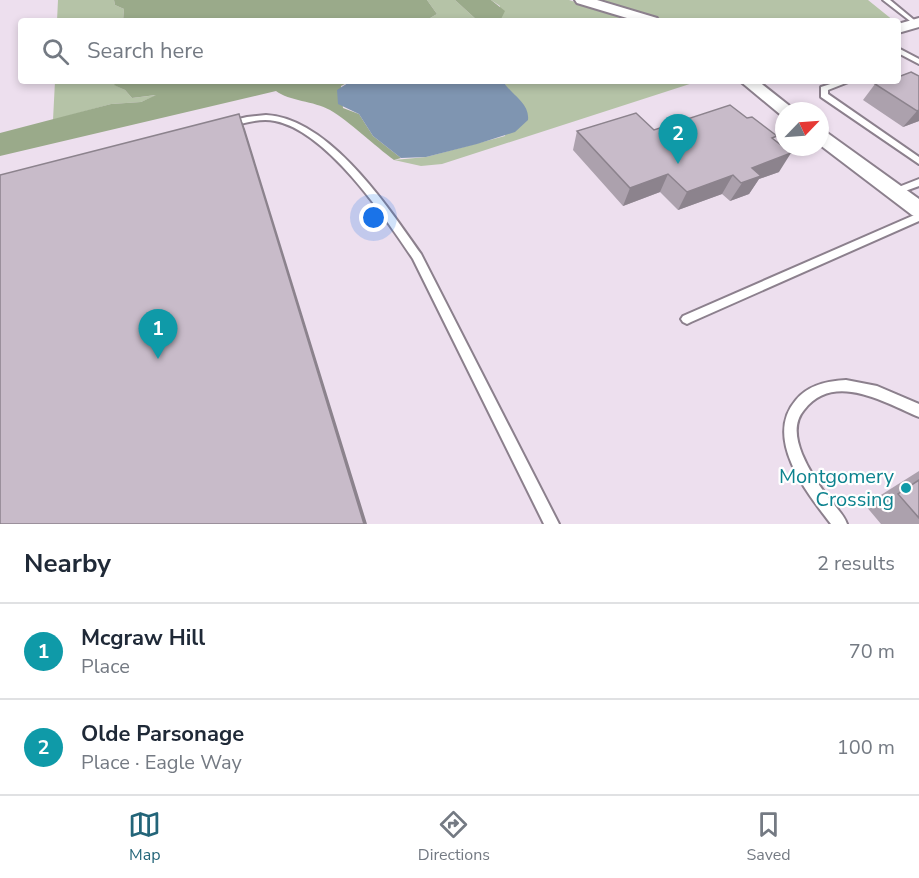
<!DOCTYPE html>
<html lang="en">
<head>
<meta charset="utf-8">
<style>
  body { margin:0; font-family:"Nunito Sans",sans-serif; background:#f6f6f7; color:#1f2937 }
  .compass { position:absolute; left:775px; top:102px; width:54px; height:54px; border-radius:50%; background:#fff; box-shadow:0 3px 9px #0003; rotate:65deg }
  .you { position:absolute; left:374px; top:218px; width:21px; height:21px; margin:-15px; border:4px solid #fff; border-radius:50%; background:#1a73e8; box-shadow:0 0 0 9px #1a73e833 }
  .badge { display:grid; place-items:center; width:39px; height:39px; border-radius:50%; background:#236579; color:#fff; font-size:20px; font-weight:700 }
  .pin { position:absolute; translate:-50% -50px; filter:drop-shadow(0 2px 3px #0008) }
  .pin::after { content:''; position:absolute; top:32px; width:21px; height:18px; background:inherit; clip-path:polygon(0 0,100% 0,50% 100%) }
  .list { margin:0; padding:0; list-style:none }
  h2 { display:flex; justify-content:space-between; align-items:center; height:78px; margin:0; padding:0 24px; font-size:26px }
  h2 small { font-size:20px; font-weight:400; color:#747a83 }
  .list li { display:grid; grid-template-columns:39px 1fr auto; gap:18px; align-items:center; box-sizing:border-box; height:96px; padding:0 24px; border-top:2px solid #e0e1e3 }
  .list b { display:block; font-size:22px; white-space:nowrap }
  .list p { margin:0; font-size:20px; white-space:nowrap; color:#747a83 }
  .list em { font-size:20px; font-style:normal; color:#747a83 }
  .icon { flex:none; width:33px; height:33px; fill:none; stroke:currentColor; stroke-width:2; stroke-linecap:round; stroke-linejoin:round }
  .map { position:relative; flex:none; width:919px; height:524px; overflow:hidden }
  .search { position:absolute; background:#fff; box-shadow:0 3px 9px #0003; left:18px; right:18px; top:18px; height:66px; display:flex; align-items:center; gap:15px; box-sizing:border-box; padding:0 21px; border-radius:6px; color:#747a83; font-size:22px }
  .sheet { height:270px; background:#fff }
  nav { display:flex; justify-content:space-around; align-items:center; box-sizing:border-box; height:84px; border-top:2px solid #e0e1e3; background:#fff; font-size:16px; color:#747a83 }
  nav a { display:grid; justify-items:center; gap:3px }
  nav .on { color:#236579 }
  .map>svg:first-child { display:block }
  .green { fill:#b5c3a7 }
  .forest { fill:#9aaa8a }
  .water { fill:#7f95b1 }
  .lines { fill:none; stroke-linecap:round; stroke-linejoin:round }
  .lane-casing { stroke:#8c808d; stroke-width:4 }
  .street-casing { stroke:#8c808d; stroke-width:4 }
  .lane { fill:#fff; fill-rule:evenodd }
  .street { fill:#fff; fill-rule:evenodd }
  .wall { fill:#aca1ad }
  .shaded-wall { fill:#8c838d }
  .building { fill:#c8bbc9; stroke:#8c838d; stroke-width:1.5 }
  .culture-dot { fill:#0f9aa8; stroke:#fff; stroke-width:2 }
  .labels { text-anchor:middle; stroke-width:4.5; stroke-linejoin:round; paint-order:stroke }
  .near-culture-label { font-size:20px; fill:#0d838f; stroke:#fff; text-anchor:end }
</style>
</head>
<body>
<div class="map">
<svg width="919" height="524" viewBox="0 0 919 524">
  <rect width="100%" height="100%" fill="#eddfee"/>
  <path class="green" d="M 58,0 L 114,0 L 115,5 L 124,9 L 123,21 L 57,21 Z
    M 427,0 L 455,0 L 478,21 L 425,21 L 437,14 Z
    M 491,0 L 569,0 L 635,21 L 500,21 L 500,6 Z
    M 597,0 L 868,0 L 894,21 L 663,21 Z
    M 55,81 L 118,81 L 115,85 L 125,90 L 132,98 L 157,95 L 141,102 L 111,104 L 53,120 Z
    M 503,81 L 699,81 L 442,164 L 421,166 L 394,160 L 426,157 L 505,136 L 509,91 Z"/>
  <path class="forest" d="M 114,0 L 427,0 L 437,14 L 425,21 L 123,21 L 124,9 L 115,5 Z
    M 455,0 L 491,0 L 505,11 L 500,21 L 478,21 Z
    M 118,81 L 351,81 L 341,86 L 343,108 L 359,114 L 373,136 L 401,158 L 394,160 C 375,146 349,121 330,110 C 314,101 289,101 276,91 L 0,156 L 0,133 L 111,104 L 141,102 L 156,95 L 132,98 L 125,90 L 114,85 Z"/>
  <path class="water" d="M 351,81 L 503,81 C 511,95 530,103 528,120 L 515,132 L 477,144 L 426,157 L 401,158 L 373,136 L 359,114 L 338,104 L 337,90 Z"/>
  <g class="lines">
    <g class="lane-casing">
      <path id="lane" d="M 883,0 L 890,0 L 919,24 L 914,24 Z
        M 898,48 L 919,59 L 919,64 L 898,53 Z
        M 840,81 L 851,81 L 828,90 L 828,94 L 919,157 L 919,164 L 821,97 L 821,87 Z
        M 266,115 C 329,118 388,207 421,254 L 559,524 L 544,524 L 413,259 C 385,217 327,131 275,121 C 260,118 244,123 229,127 L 225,124 L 226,122 L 247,117 Z
        M 919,179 L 919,186 L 894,195 L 889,192 L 891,190 Z
        M 919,213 L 919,221 L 691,322 L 687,324 L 683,322 L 681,319 L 683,316 Z
        M 846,380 L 877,386 L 919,404 L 919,417 C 885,403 834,371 804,410 C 793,423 796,439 802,454 C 809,471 820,487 831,501 C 837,509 844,515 847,524 L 831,524 C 807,493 763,438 796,400 C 808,385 827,381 846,380 Z"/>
    </g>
    <g class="street-casing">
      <path id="street" d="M 575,0 L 597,0 L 657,18 L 659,21 L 637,21 L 577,3 Z
        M 919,18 L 919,27 L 898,33 L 898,24 Z
        M 740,81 L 758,81 L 796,111 L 784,111 L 784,116 L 781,115 Z
        M 820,130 L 826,132 L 919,199 L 919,218 L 912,215 L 820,145 Z"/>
    </g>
    <use href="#lane" class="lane"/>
    <use href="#street" class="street"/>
  </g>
  <path class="wall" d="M 911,72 L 919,121 L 903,127 L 863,100 L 875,84 Z
    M 577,131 L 775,140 L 779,172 L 759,179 L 749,194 L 730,201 L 722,194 L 678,210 L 660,192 L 623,206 L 573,150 Z
    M 919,471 L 919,524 L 881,524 L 865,505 Z"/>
  <path class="shaded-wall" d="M 919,110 L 919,121 L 903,127 L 917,111 Z
    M 239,114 L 245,129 L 367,524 L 364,524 Z
    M 791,153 L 779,172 L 759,179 L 749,194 L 730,201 L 752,168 Z
    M 668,174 L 660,192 L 623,206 L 630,188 Z
    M 733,175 L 722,194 L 678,210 L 687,192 Z"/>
  <path class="building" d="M 911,72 L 919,76 L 919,110 L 917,111 L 875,84 L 885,81 L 898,81 L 898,77 Z
    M 730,105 L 747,118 L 752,117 L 777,136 L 772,138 L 791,153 L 752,168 L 761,176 L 741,183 L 733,175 L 687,192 L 668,174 L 630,188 L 577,131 L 636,113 L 654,130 Z
    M 239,114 L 364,524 L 0,524 L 0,175 Z
    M 919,480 L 919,518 L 898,494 Z"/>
  <circle class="culture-dot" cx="906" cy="488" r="6"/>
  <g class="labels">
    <g class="near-culture-label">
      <text x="894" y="483">Montgomery<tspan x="894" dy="23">Crossing</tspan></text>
    </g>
  </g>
</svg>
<svg class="compass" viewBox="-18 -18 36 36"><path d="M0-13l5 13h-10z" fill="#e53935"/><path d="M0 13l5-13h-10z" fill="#747a83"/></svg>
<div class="you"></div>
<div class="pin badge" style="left:158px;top:359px;background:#0f9aa8">1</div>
<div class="pin badge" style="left:678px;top:164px;background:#0f9aa8">2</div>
<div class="search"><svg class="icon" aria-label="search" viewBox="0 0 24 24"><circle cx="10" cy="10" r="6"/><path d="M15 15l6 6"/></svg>Search here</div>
</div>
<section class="sheet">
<h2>Nearby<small>2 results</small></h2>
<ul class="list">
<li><span class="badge" style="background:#0f9aa8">1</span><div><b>Mcgraw Hill</b><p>Place</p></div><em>70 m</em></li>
<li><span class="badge" style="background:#0f9aa8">2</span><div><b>Olde Parsonage</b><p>Place · Eagle Way</p></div><em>100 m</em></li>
</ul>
</section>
<nav>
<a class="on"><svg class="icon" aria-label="map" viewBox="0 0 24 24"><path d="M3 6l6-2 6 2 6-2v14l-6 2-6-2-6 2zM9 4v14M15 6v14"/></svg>Map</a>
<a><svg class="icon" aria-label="directions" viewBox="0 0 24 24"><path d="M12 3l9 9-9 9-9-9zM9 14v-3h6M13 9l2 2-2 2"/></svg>Directions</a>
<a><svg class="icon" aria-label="saved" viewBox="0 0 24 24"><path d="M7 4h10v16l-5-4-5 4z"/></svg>Saved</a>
</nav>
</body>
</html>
